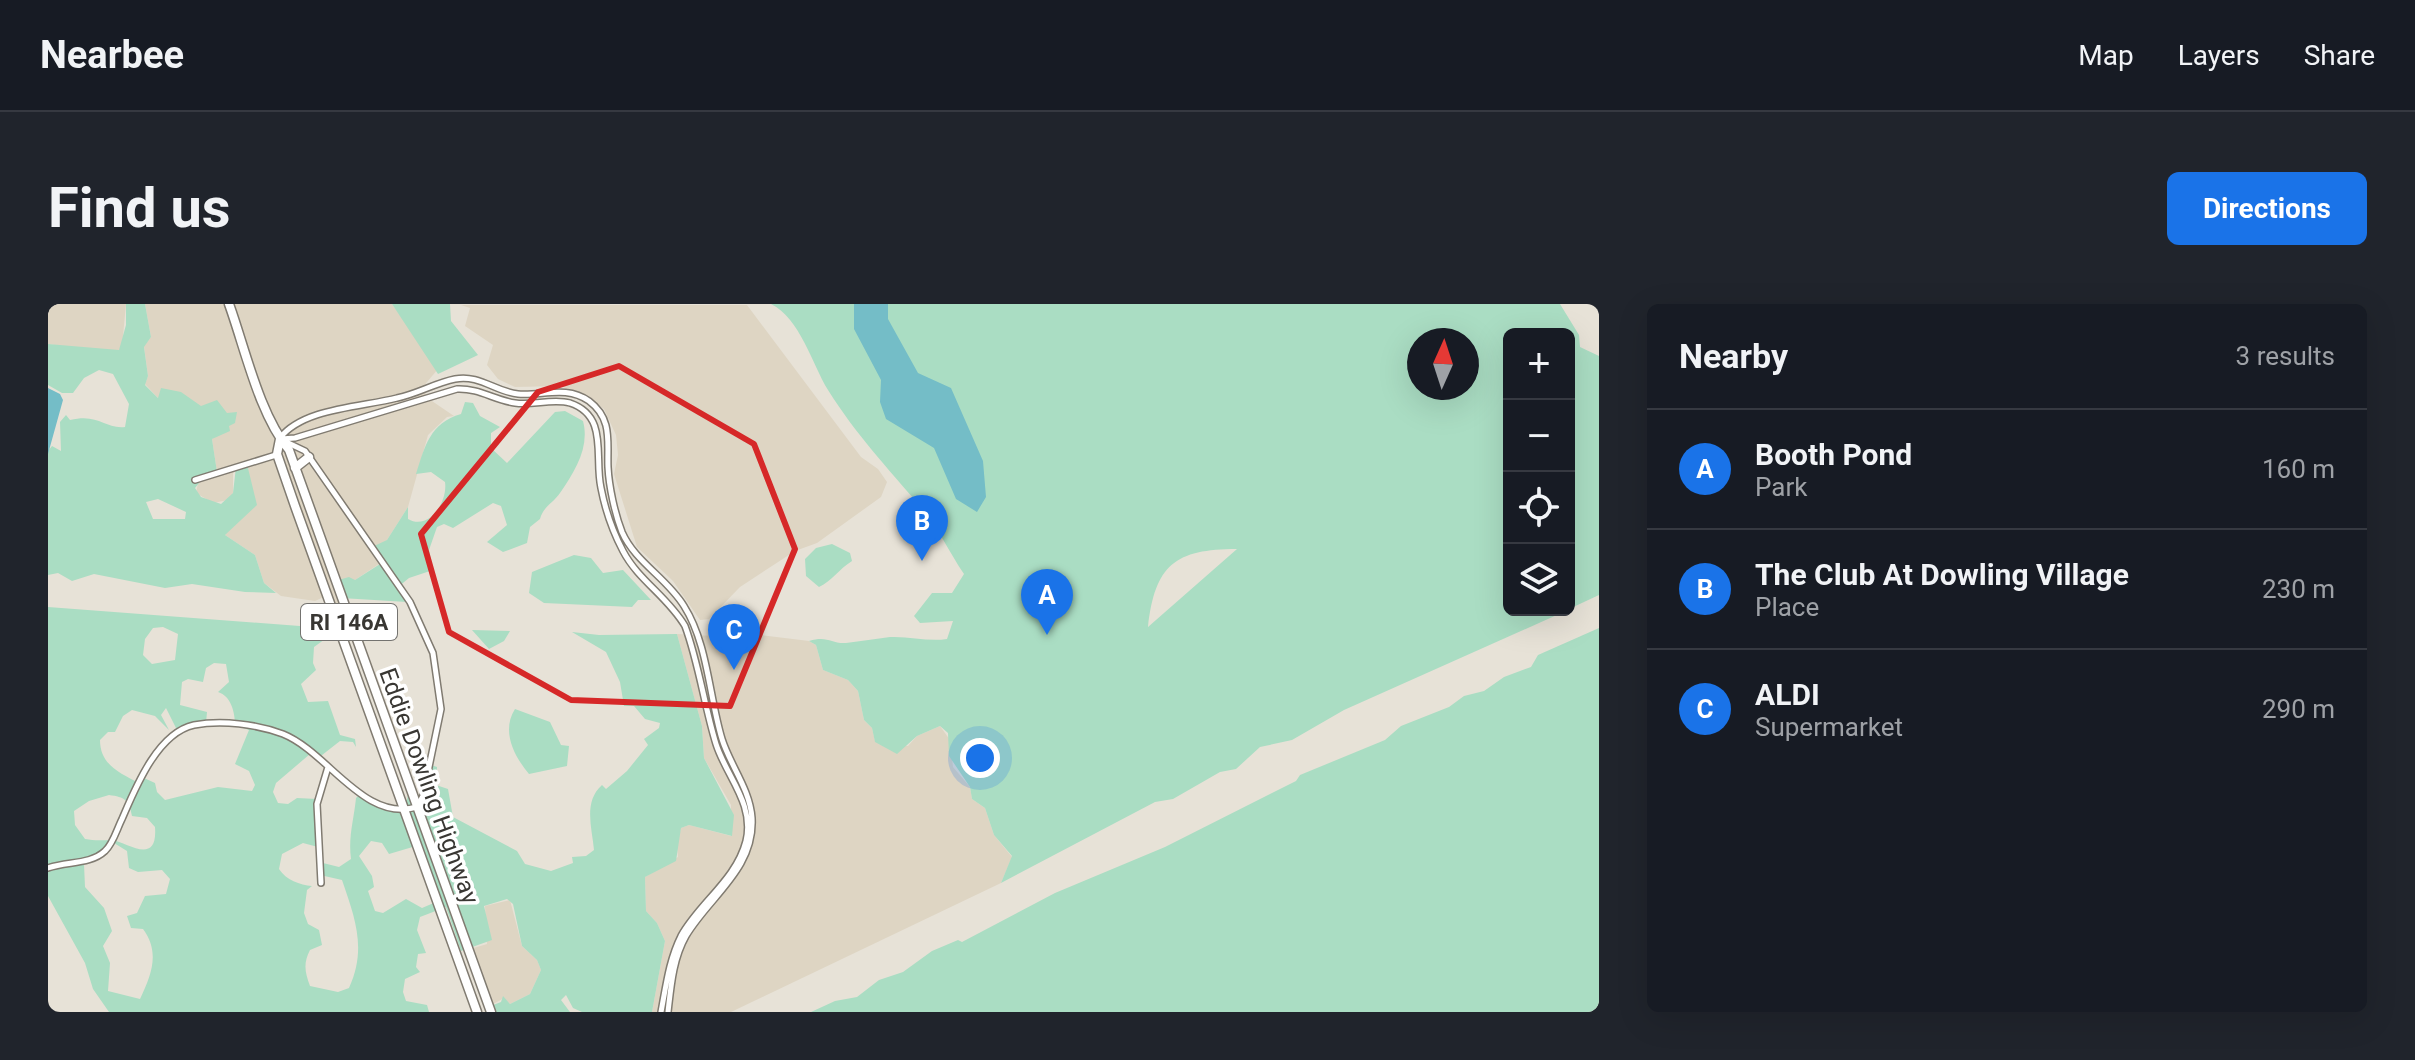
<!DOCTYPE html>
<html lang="en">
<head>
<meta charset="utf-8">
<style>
  body { margin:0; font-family:Roboto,sans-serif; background:#20242c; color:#f1f3f6 }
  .controls { position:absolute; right:24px; top:24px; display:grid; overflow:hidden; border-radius:12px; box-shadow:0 8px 32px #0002 }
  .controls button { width:72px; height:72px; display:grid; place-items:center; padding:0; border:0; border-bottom:2px solid #363941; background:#171b24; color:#f1f3f6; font:40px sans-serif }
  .compass { position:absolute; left:1359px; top:24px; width:72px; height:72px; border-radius:50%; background:#171b24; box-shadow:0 8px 32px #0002; rotate:3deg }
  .you { position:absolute; left:932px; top:454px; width:28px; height:28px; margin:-20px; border:6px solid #fff; border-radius:50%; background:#1a73e8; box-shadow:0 0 0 12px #1a73e833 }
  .badge { display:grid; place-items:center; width:52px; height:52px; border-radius:50%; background:#1a73e8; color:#fff; font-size:26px; font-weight:700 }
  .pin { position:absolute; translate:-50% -66px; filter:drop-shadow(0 2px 4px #0008) }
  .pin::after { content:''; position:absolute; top:42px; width:28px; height:24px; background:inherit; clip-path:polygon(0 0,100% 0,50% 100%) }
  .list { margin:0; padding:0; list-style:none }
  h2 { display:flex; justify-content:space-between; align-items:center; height:104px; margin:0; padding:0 32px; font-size:34px }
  h2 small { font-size:26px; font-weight:400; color:#9ea1a6 }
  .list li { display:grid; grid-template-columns:52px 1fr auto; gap:24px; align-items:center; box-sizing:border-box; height:120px; padding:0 32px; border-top:2px solid #363941 }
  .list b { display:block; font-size:30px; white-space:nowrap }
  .list p { margin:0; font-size:26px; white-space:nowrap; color:#9ea1a6 }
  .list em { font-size:26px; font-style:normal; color:#9ea1a6 }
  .icon { flex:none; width:44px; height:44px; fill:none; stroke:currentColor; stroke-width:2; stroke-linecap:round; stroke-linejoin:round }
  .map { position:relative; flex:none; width:1551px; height:708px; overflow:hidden; border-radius:12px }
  header { display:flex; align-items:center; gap:48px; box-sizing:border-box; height:112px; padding:0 40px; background:#171b24; border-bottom:2px solid #363941 }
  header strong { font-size:38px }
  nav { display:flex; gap:44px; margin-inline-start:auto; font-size:28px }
  .intro { display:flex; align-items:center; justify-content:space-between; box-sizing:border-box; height:192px; padding:0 48px }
  h1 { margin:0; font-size:56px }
  .button { padding:20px 36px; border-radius:12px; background:#1a73e8; color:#fff; font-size:28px; font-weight:700 }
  main { display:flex; gap:48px; padding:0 48px }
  aside { flex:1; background:#171b24; border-radius:12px; box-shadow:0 8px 32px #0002 }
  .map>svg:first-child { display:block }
  .built { fill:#ded5c3 }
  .green { fill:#aaddc3; fill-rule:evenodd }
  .water { fill:#74bdc7 }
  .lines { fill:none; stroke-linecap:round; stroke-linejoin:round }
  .street-casing { stroke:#807b71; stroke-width:8 }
  .primary-casing { stroke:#807b71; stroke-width:11 }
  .street { stroke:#fff; stroke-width:5 }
  .primary { stroke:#fff; stroke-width:8 }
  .marked { fill:none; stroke:#d62828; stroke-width:6; stroke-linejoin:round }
  .labels { text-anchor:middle; stroke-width:7; stroke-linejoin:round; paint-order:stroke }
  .shield { fill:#fff; stroke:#747370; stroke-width:2 }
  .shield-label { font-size:22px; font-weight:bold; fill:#393733 }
  .street-label { font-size:24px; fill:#393733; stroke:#fff }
</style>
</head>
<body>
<header>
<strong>Nearbee</strong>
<nav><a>Map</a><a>Layers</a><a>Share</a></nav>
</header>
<div class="intro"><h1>Find us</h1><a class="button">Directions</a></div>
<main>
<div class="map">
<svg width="1551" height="708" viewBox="0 0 1551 708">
  <rect width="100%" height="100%" fill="#e7e2d7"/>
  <path class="built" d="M 0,0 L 78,0 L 74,43 L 71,46 L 42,46 L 0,40 Z
    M 97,0 L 344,0 L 390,65 L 374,84 L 381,95 L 406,112 L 399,113 L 380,131 L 360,203 L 339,236 L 334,258 L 307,276 L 287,277 L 307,336 L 302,337 L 298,326 L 292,327 L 278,292 L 267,297 L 233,292 L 216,279 L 207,251 L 177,231 L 204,188 L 199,160 L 185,169 L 185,189 L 180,196 L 165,199 L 148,189 L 150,179 L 169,168 L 164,135 L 181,122 L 179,109 L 110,94 L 97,80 L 100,72 L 96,42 L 103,33 Z
    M 413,1 L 699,1 L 813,153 L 830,165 L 839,178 L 833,193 L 769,239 L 747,247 L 692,283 L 661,315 L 652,316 L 625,277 L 589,243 L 566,170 L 570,151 L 568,131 L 556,105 L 534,89 L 512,82 L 467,83 L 450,75 L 439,61 L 445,41 L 417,22 L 422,4 Z
    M 629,330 L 684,333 L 703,330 L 761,337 L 768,341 L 775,366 L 800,376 L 810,387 L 816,416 L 824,424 L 827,437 L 860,442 L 869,432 L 892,422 L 902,436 L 905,463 L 922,483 L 924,495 L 937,504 L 946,531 L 964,553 L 953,579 L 683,708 L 604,708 L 617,637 L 609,619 L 598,607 L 597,573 L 630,553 L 629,541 L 633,524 L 641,521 L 683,532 L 683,501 L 656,454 L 654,422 Z
    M 462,596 L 474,642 L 489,656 L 493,666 L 482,690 L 462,700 L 456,694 L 440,703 L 419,646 L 439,640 L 437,602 Z"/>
  <path class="green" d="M 78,0 L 97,0 L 103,33 L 96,43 L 100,72 L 97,81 L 110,94 L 113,84 L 133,88 L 153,102 L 169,96 L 179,109 L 189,108 L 187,119 L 181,122 L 182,127 L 164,135 L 169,168 L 156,173 L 147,184 L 153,193 L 173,200 L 185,189 L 188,163 L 199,160 L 209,201 L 177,231 L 207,251 L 216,279 L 228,289 L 197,288 L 144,280 L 117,284 L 46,270 L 24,277 L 10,269 L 0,271 L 0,147 L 4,142 L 13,147 L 12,118 L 18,111 L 22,116 C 51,109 56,125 77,123 L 81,100 L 65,70 L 51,66 L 36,74 L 25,89 L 14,89 L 0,81 L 0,40 L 71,46 L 78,21 ZM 110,195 L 138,208 L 137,215 L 105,215 L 98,198 Z
    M 344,0 L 402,0 L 403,17 L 430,51 L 390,70 Z
    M 723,0 L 806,0 L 806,8 L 840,16 L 840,0 L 1512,0 L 1531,31 L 1532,43 L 1551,52 L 1551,291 L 1521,305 L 1521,30 L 1461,30 L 1461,306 L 1520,306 L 1296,406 L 1244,436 L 1212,443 L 1188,465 L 1172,468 L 1125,495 L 1107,498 L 953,579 L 964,552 L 946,531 L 937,504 L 924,495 L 922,483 L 901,452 L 900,429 L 892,422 L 869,432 L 849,450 L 827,438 L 824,424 L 816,416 L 810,387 L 800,376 L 775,366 L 768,341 L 761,337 C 780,331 783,340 798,339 C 813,337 828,335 842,333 C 862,332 880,338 899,335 L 905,317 L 872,319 L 866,312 L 884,289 L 904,289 L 916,270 C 901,248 890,223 872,202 C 838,162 809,132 780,86 C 764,60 752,14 723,0 ZM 1371,36 L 1419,36 L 1419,84 L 1371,84 ZM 1189,245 L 1100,323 C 1107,261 1127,245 1189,245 Z
    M 417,98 L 425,99 L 432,112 L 452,123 L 443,129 L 443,144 L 459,159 L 507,108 L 517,107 L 535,117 C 542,143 527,167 512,189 C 505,199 495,203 492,215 L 482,223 L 479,239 L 455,248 L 439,238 L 459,221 L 453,202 L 445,199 L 405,224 L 396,220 L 389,223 L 381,246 L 385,266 L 361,274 L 350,283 L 359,298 L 293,294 L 287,277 L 301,273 L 307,276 L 332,260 L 324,243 L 339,236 L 360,203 L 360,215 C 381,227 400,198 397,178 L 383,168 L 368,170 C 377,142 382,119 413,110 Z
    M 784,240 L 802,249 L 804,257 C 791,265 784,277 771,283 L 758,272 L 757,255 L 768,244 Z
    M 526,251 L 543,254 L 555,269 L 575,266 L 603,296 L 590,296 L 584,303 L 496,299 L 481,289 L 484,268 Z
    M 0,303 L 291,325 L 266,343 L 265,359 L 268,366 L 253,380 L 260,398 L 280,397 L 292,431 L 307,435 L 308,443 L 305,438 L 292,437 L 269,455 L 262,450 L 228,479 L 225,488 L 230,499 L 240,500 L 249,494 L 269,495 L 270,543 L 255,539 L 234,550 L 231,565 C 238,576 252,581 264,582 L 259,586 L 256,609 L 260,620 L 271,626 L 274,641 L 262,646 C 255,660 257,668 262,682 L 290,688 L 301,684 C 319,645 307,614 294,576 L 272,571 L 271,558 L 291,563 L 303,555 C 300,533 306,515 308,494 L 311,491 L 334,504 L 353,508 L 353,498 L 359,496 L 361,485 L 374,507 L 383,461 L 389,463 L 388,481 L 400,485 L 405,513 L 469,547 L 477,560 L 503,567 L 525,559 L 524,553 L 538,552 L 546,546 C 544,524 535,498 554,481 L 558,485 L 579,467 L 600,441 L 596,435 L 611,424 L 612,419 L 597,415 L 586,402 L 576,402 L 572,378 L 558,348 L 524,328 L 551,331 L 629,330 L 654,422 L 656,454 L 686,511 L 684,532 L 641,521 L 633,524 L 628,557 L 597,573 L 598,607 L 609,619 L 617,637 L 604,708 L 534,708 L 525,704 L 518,691 L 513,696 L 522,708 L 441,708 L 440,703 L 453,698 L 455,692 L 462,700 L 482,690 L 493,666 L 489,656 L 474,642 L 465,600 L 459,595 L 436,602 L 444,636 L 413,647 L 398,603 L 372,613 L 369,626 L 378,649 L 370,650 L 368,663 L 372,668 L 357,675 L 355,688 L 358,697 L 379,701 L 381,708 L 61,708 L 45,685 L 37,659 L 0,592 ZM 115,323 L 130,330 L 127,356 L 104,360 L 95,351 L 97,335 L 105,324 ZM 166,359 L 178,360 L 181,378 L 170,388 C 183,392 187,408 187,421 L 201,426 L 187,460 L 201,467 L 207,481 L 204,487 L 170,483 L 117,496 L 109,488 L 107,479 L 96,474 L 91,479 C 72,469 52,461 52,436 L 60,428 L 67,428 L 75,412 L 84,406 L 107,412 L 121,426 L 113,411 L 118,404 L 129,426 L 158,419 L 159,408 L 132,401 L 134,378 L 140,375 L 155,378 L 158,364 ZM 61,491 C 77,493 81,496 84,512 L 99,514 L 107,523 C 110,563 79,538 64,536 C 55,536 47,537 37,535 L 27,521 L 26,507 L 41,497 ZM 323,537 L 334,539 L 341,550 L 368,542 L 388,598 L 374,604 L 358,595 L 335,609 L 327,607 L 320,587 L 326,583 L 324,572 L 311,552 ZM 66,539 L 79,547 L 81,564 L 90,568 L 114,566 L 122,575 L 118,590 L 97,592 L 89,609 L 79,612 L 83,624 L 95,625 C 112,648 104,670 92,695 L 60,687 L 62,659 L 55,642 L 64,627 L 56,604 L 37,583 L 36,560 L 46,558 Z
    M 1551,324 L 1551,708 L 763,708 L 787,697 L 809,693 L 831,676 L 855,668 L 884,647 L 910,636 L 914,638 L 1007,589 L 1117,543 L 1248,477 L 1252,471 L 1337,436 L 1353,422 L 1401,403 L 1416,392 L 1436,387 L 1456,373 L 1483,363 L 1490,351 Z
    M 424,326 L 462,327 L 456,337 L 441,345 Z
    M 467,405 L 502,418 L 513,441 L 521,442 L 519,462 L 481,470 C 466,452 453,427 467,405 Z"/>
  <path class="water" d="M 806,0 L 840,0 L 840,15 L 870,69 L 903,84 L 935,157 L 938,193 L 929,208 L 908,195 L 886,144 L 838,115 L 832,98 L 833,76 L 806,25 Z
    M 0,84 L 12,90 L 15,96 L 0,150 Z"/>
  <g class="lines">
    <g class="street-casing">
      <path id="street" d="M 232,134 C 255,104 314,103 349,94 C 369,90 387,79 407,75 C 431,70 448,88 470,90 C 495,92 518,81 541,97 C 565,115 559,138 560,163 C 561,183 567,210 574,228 C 587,258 619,274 636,302 C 660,340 661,392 674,435 C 682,461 702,485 704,514 C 707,565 661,593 638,632 C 625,655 623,682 620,708
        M 233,135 L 247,134 L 409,85 C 431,84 446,96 467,99 C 485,102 504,94 522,99 C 561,112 546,153 553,184 C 557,205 565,228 575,247 C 590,276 620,293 637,322 C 651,360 656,401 668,440 C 678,472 707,500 698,537 C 688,576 651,599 633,632 C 621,656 618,682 613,708
        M 147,176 L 228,151
        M 0,564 C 19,557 42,561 57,547 C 65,540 69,525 74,515 C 87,485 109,429 146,421 C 174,416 208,420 235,430 C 280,448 316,519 369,503 L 375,492 L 393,405 L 385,349 L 362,298 L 257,147 L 236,137
        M 273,579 L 269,500 L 280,463"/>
    </g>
    <g class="primary-casing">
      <path id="primary" d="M 181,0 C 197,44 211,110 241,146 L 443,708
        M 232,135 L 229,150 L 247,202 L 429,708
        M 247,164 L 261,153"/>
    </g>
    <use href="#street" class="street"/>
    <use href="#primary" class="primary"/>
  </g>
  <path class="marked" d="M 571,62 L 706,140 L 747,245 L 682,402 L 523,396 L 401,328 L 373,230 L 490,88 Z"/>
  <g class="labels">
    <rect class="shield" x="253" y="300" width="96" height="36" rx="6"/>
    <g class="shield-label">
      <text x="301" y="326">RI 146A</text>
    </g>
    <g class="street-label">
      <text transform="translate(381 482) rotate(70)" y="8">Eddie Dowling Highway</text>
    </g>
  </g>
</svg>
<div class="controls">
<button>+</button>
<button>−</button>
<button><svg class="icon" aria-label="locate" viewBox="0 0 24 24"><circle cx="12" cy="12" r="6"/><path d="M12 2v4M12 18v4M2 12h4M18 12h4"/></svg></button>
<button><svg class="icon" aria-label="layers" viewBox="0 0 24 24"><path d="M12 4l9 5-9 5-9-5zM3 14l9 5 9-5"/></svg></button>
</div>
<svg class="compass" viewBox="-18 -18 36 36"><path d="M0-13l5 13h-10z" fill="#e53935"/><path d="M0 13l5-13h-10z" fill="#9ea1a6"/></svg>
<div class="you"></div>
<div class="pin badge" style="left:999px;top:331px">A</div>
<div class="pin badge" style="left:874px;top:257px">B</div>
<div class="pin badge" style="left:686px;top:366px">C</div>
</div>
<aside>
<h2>Nearby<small>3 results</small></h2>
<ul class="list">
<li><span class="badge">A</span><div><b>Booth Pond</b><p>Park</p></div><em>160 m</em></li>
<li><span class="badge">B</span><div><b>The Club At Dowling Village</b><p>Place</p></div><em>230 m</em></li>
<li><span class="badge">C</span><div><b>ALDI</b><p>Supermarket</p></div><em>290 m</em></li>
</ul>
</aside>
</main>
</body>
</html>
